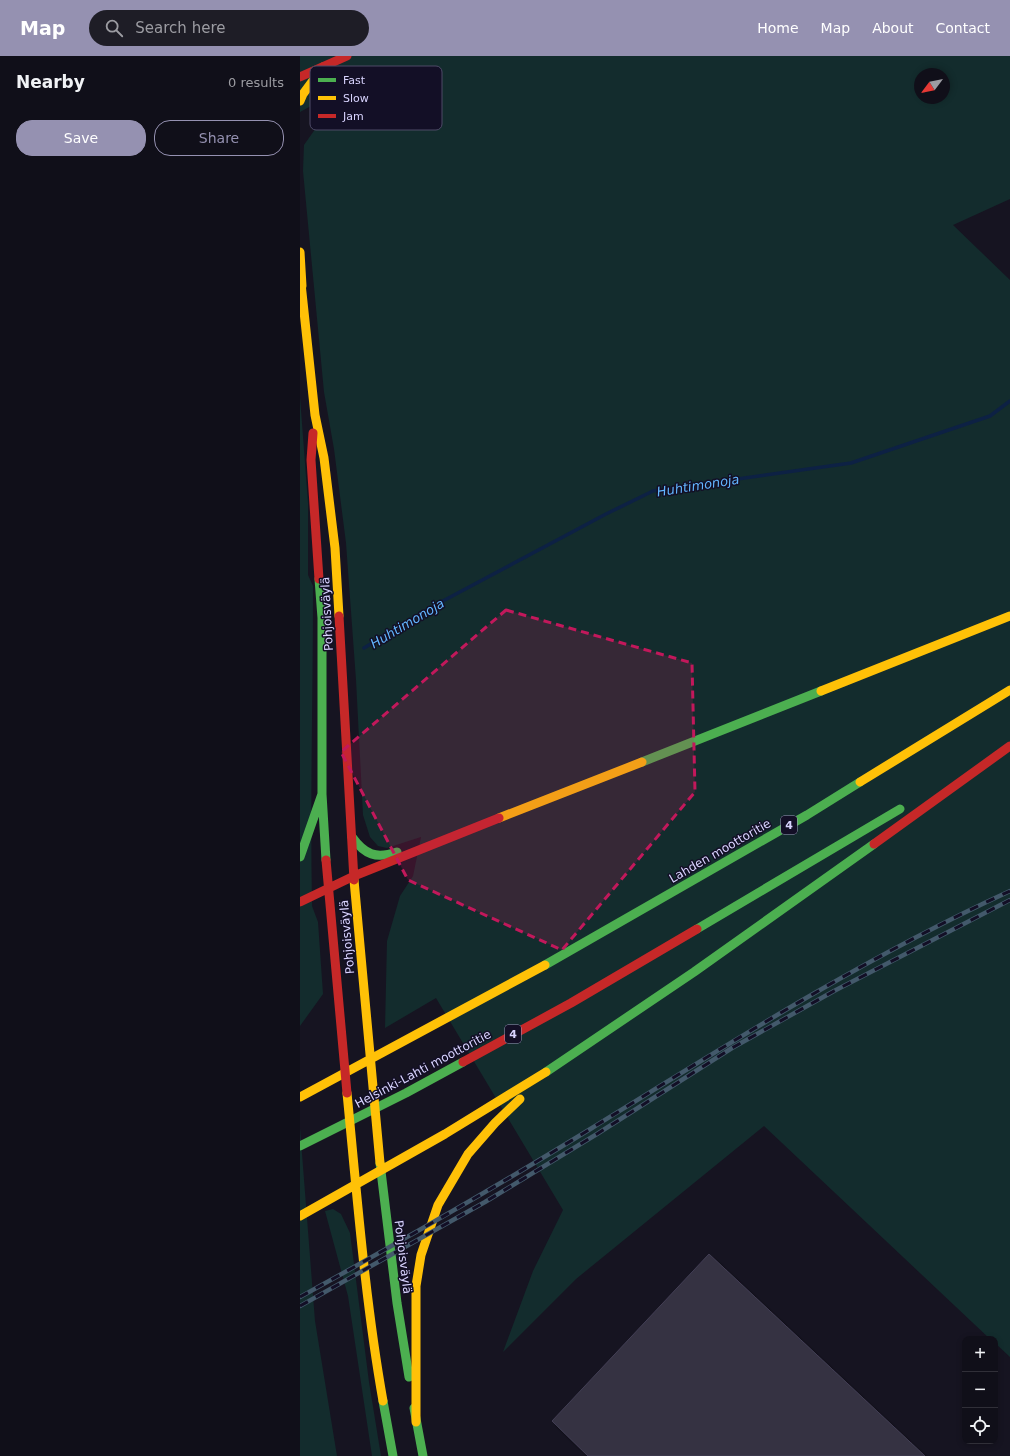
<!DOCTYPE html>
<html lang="en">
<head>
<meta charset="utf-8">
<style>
  body { margin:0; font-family:"DejaVu Sans",sans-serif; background:#1e1d26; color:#f1f3f6 }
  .controls { position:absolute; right:12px; bottom:12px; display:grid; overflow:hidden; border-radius:8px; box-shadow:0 2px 6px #0003 }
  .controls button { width:36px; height:36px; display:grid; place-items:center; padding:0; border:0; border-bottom:1px solid #302f38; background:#100f19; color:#f1f3f6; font:20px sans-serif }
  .compass { position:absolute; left:614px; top:12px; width:36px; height:36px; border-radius:50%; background:#100f19; box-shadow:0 2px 6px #0003; rotate:238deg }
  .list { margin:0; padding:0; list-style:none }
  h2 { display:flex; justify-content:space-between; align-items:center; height:52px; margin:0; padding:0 16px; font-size:17px }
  h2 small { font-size:13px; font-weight:400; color:#9c9ca2 }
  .actions { display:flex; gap:8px; padding:12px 16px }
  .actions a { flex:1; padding:9px 0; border:1px solid #9591b1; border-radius:16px; text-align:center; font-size:14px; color:#9591b1 }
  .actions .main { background:#9591b1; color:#fff }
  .icon { flex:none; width:22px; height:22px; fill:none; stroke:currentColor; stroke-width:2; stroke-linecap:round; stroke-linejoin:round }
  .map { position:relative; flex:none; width:710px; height:1400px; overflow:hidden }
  header { display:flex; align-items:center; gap:24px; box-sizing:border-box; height:56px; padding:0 20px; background:#9591b1; color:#fff }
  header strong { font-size:19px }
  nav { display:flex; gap:22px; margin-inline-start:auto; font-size:14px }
  .search { width:280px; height:36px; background:#1e1d26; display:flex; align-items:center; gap:10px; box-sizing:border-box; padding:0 14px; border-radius:22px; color:#9c9ca2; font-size:15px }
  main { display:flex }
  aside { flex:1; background:#100f19 }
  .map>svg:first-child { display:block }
  .green { fill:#132c2d; fill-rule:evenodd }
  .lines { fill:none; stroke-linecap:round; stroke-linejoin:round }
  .stream { stroke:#0d2144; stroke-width:3.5 }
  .building { fill:#343243; stroke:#433f54; filter:url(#shadow) }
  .fast { stroke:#4caf50; stroke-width:9 }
  .slow { stroke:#ffc107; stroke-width:9 }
  .jam { stroke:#c62828; stroke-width:9 }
  .rail-casing { stroke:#43596b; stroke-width:4.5 }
  .rail { stroke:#130f26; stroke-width:3; stroke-dasharray:9; stroke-linecap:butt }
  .marked { fill:#c2185b; fill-opacity:0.2; stroke:#c2185b; stroke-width:3; stroke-dasharray:8 5; stroke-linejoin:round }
  .labels { text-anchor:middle; stroke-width:3; stroke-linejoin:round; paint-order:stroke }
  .shield { fill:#130f26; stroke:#9e99be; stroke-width:1 }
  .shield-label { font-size:11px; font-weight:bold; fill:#d9d4ff }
  .street-label { font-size:12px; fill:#d9d4ff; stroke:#130f26 }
  .water-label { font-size:13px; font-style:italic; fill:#62b6ff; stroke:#130f26 }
  .key { fill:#130f26; stroke:#4e4a67; stroke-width:1 }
  .key-label { font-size:11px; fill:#d9d4ff }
</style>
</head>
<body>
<header>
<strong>Map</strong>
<div class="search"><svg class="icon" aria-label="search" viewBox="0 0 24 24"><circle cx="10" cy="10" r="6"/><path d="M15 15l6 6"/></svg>Search here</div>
<nav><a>Home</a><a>Map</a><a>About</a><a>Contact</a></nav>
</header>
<main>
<aside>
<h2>Nearby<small>0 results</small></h2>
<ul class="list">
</ul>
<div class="actions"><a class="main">Save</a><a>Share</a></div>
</aside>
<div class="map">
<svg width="710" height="1400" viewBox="0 0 710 1400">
  <defs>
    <filter id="shadow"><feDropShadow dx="3.5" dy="3.5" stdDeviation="1" flood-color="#0009"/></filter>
  </defs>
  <rect width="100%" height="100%" fill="#161421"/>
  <path class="green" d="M 0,0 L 710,0 L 710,143 L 653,169 L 710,224 L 710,1301 L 695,1287 L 695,1283 L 690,1283 L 464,1070 L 276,1223 L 203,1296 L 233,1215 L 263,1154 L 136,942 L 85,972 L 87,885 L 100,840 L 113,820 L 121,781 L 87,792 L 78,790 L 70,781 L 63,759 L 56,624 L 46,487 L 34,393 L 24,336 L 3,115 L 4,89 L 44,32 L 0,56 ZM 620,18 L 644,18 L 644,42 L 620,42 Z
    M 0,341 L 8,447 L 8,519 L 13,530 C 13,637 10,743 12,850 L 18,866 L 23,938 L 0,970 Z
    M 0,1072 L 15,1265 L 37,1400 L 0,1400 Z
    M 33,1153 L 41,1158 L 50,1177 L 69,1326 L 81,1400 L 72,1400 L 48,1240 L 25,1155 Z"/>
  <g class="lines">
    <path class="stream" d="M 64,592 L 141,546 L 306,458 L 353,435 L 551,407 L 690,360 L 710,345"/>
  </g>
  <path class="building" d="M 409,1198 L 625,1400 L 288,1400 L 252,1365 Z"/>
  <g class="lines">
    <path class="fast" d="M 19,523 L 22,562 L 22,738 L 26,804
      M 342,706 L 521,635
      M 52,781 C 65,799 76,803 97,796
      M 0,801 L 22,738
      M 397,873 L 600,753
      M 245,909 L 507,759 L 560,726
      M 246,1016 L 394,916 L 574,788
      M 0,1090 L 106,1037 L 163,1006
      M 80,1107 L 97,1247 L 109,1321
      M 83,1345 L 93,1400
      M 114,1352 L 123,1400"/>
    <path class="slow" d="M 0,45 L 3,38 L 23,11
      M 0,196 L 2,230
      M 0,218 L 15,359 L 24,402 L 35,492 L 39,560
      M 521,635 L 710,560
      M 560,726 L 710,634
      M 199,762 L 342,706
      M 54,824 L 80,1107
      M 47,1037 C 57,1139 65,1244 83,1345
      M 0,1041 L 245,909
      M 0,1160 L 145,1078 L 246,1016
      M 116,1366 L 116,1230 L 121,1199 L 138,1149 L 168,1098 L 195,1067 L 220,1043"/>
    <path class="jam" d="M 0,21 L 47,0
      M 13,377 L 11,404 L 19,523
      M 39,560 L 54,824
      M 574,788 L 710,690
      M 26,804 L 47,1037
      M 0,846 L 54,820 L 199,762
      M 163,1006 L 271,947 L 397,873"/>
    <g class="rail-casing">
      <path id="rail" d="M 0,1241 C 98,1187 196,1131 292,1072 C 428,988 564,902 710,835
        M 0,1250 L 185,1146 L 297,1078 L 432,992 L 534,935 L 710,844"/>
    </g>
    <use href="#rail" class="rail"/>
  </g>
  <path class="marked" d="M 206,554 L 392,607 L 395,736 L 262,894 L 108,824 L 41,696 Z"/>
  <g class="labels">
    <g class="shield">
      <rect x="481" y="760" width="16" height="18" rx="3"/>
      <rect x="205" y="969" width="16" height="18" rx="3"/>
    </g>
    <g class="shield-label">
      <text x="489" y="773">4</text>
      <text x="213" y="982">4</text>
    </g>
    <g class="street-label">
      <text transform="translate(27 558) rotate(-93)" y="4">Pohjoisväylä</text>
      <text transform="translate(420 795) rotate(-30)" y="4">Lahden moottoritie</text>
      <text transform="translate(47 881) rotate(-95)" y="4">Pohjoisväylä</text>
      <text transform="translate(123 1013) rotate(-28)" y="4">Helsinki-Lahti moottoritie</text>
      <text transform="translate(103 1201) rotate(83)" y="4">Pohjoisväylä</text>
    </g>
    <g class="water-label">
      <text transform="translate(398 429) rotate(-9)" y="5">Huhtimonoja</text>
      <text transform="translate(107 567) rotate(-31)" y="5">Huhtimonoja</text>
    </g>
  </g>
  <rect x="10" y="10" width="132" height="64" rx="6" class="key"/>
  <rect x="18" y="22" width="18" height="4" fill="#4caf50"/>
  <rect x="18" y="40" width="18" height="4" fill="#ffc107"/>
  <rect x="18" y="58" width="18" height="4" fill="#c62828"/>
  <g class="key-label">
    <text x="43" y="28">Fast</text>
    <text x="43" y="46">Slow</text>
    <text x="43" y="64">Jam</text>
  </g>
</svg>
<div class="controls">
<button>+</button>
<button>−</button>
<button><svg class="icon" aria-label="locate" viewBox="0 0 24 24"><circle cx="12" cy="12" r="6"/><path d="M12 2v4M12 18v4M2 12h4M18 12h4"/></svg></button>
</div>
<svg class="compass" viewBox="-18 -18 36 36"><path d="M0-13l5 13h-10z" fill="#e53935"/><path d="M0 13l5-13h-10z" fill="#9c9ca2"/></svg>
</div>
</main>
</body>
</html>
